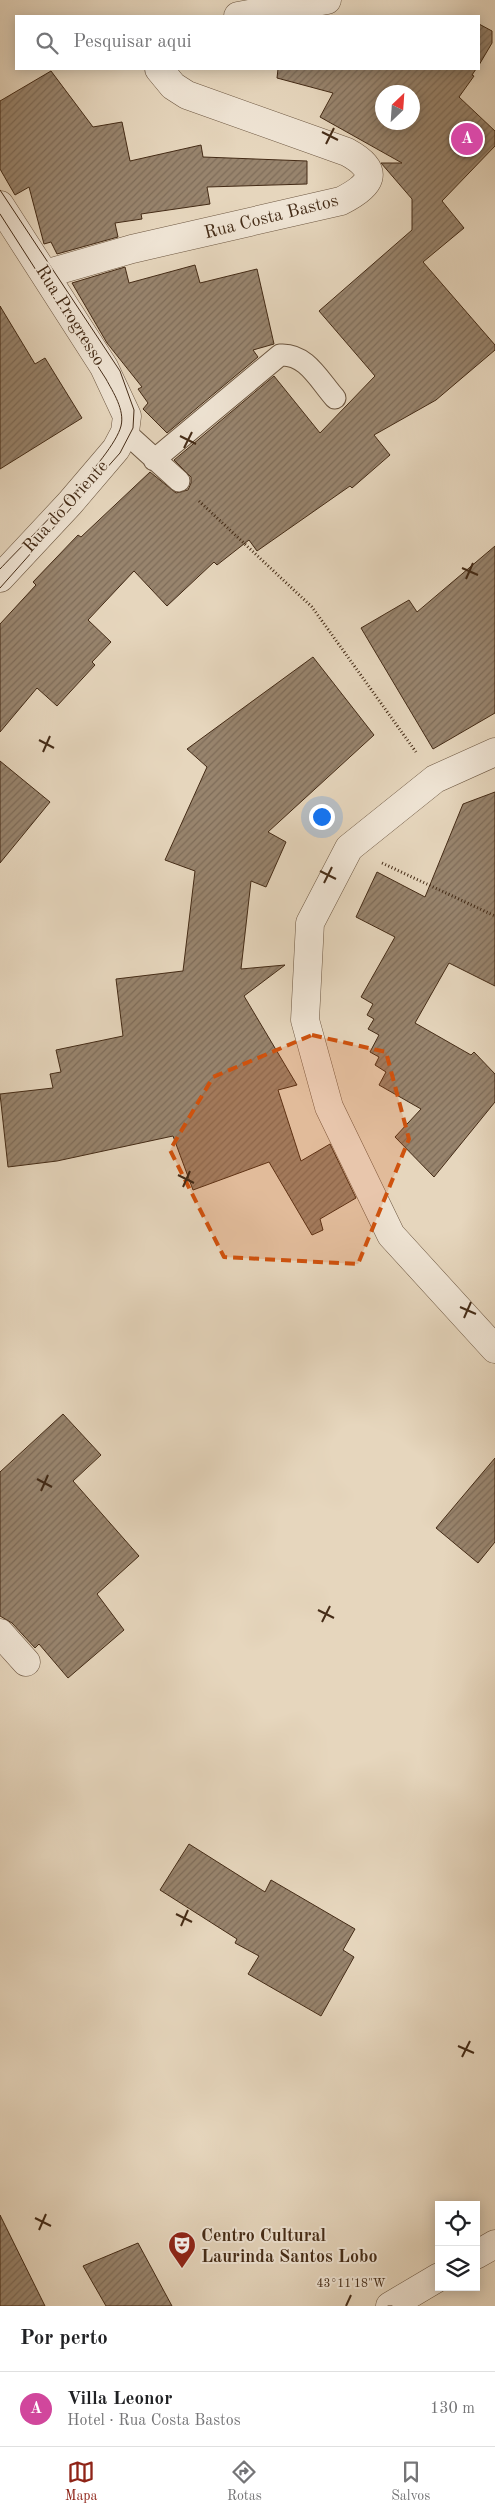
<!DOCTYPE html>
<html lang="pt">
<head>
<meta charset="utf-8">
<style>
  body { margin:0; font-family:"Old Standard TT",serif; background:#f2f2f2; color:#202124 }
  .controls { position:absolute; right:15px; bottom:15px; display:grid; overflow:hidden; border-radius:0px; box-shadow:0 2px 12px #0003 }
  .controls button { width:45px; height:45px; display:grid; place-items:center; padding:0; border:0; border-bottom:1px solid #e0e0e0; background:#fff; color:#202124; font:25px sans-serif }
  .compass { position:absolute; left:375px; top:85px; width:45px; height:45px; border-radius:50%; background:#fff; box-shadow:0 2px 12px #0003; rotate:25deg }
  .you { position:absolute; left:321px; top:816px; width:18px; height:18px; margin:-12px; border:4px solid #fff; border-radius:50%; background:#1a73e8; box-shadow:0 0 0 8px #1a73e833 }
  .badge { display:grid; place-items:center; width:32px; height:32px; border-radius:50%; background:#8f2418; color:#fff; font-size:16px; font-weight:700 }
  .pin { position:absolute; translate:-50% -50%; border:2px solid #fff; box-shadow:0 1px 5px #0006 }
  .list { margin:0; padding:0; list-style:none }
  h2 { display:flex; justify-content:space-between; align-items:center; height:65px; margin:0; padding:0 20px; font-size:21px }
  h2 small { font-size:16px; font-weight:400; color:#757577 }
  .list li { display:grid; grid-template-columns:32px 1fr auto; gap:15px; align-items:center; box-sizing:border-box; height:75px; padding:0 20px; border-top:1px solid #e0e0e0 }
  .list b { display:block; font-size:19px; white-space:nowrap }
  .list p { margin:0; font-size:16px; white-space:nowrap; color:#757577 }
  .list em { font-size:16px; font-style:normal; color:#757577 }
  .icon { flex:none; width:28px; height:28px; fill:none; stroke:currentColor; stroke-width:2; stroke-linecap:round; stroke-linejoin:round }
  .map { position:relative; flex:none; width:495px; height:2306px; overflow:hidden }
  .search { position:absolute; background:#fff; box-shadow:0 2px 12px #0003; left:15px; right:15px; top:15px; height:55px; display:flex; align-items:center; gap:12px; box-sizing:border-box; padding:0 18px; border-radius:0px; color:#757577; font-size:19px }
  .sheet { height:140px; background:#fff }
  nav { display:flex; justify-content:space-around; align-items:center; box-sizing:border-box; height:70px; border-top:1px solid #e0e0e0; background:#fff; font-size:14px; color:#757577 }
  nav a { display:grid; justify-items:center; gap:2px }
  nav .on { color:#8f2418 }
  .map>svg:first-child { display:block }
  .building { fill:url(#building-hatch); stroke:#442b16; fill-rule:evenodd }
  .lines { fill:none; stroke-linecap:round; stroke-linejoin:round }
  .lane-casing { stroke:#6c5640; stroke-width:23 }
  .street-casing { stroke:#6c5640; stroke-width:29 }
  .path { stroke:#442b16; stroke-width:3; stroke-dasharray:1 2.5; stroke-linecap:butt }
  .lane { stroke:#efe4d4; stroke-width:21 }
  .street { stroke:#efe4d4; stroke-width:28 }
  .tram { stroke:#442b16; stroke-width:1 }
  .marked { fill:#cf520e; fill-opacity:0.2; stroke:#cf520e; stroke-width:4; stroke-dasharray:10 6; stroke-linejoin:round }
  .ticks { fill:none; stroke:#442b16; stroke-width:2 }
  .labels { text-anchor:middle; stroke-width:4; stroke-linejoin:round; paint-order:stroke }
  .street-label { font-size:18px; fill:#442b16; stroke:#efe4d4 }
  .poi-label { font-size:18px; font-weight:bold; fill:#442b16; stroke:#efe4d4; text-anchor:start }
  .ticks-label { font-size:12px; text-anchor:middle; fill:#442b16; stroke:#efe4d4; stroke-width:4; stroke-linejoin:round; paint-order:stroke }
</style>
</head>
<body>
<div class="map">
<svg width="495" height="2306" viewBox="0 0 495 2306">
  <defs>
    <pattern id="building-hatch" width="6" height="6" patternUnits="userSpaceOnUse" patternTransform="scale(1.25)"><rect width="6" height="6" fill="#98846d"/><path d="M-1 1l2-2M0 6l6-6M5 7l2-2" fill="none" stroke="#7e6c59"/></pattern>
  </defs>
  <rect width="100%" height="100%" fill="#e6d6bd"/>
  <filter id="stains"><feTurbulence type="fractalNoise" baseFrequency=".004" numOctaves="4"/><feColorMatrix values="0 0 0 0 .2 0 0 0 0 .09 0 0 0 0 .02 0 0 0 .5 -.17"/></filter>
  <radialGradient id="worn" r=".72"><stop offset=".6" stop-color="#630" stop-opacity="0"/><stop offset="1" stop-color="#630" stop-opacity=".3"/></radialGradient>
  <path class="building" d="M 479,24 L 492,31 L 492,43 L 479,65 Z
    M 278,69 L 476,69 L 472,75 L 474,76 L 459,97 L 495,131 L 495,146 L 442,201 L 464,228 L 423,262 L 495,345 L 495,350 L 436,400 L 374,435 L 390,455 L 352,488 L 350,486 L 257,551 L 249,540 L 217,565 L 214,562 L 167,606 L 134,571 L 88,620 L 111,642 L 92,662 L 95,665 L 57,706 L 37,688 L 0,732 L 0,624 L 36,585 L 33,582 L 78,535 L 81,537 L 150,472 L 176,493 L 188,490 L 191,483 L 191,477 L 174,460 L 274,376 L 320,433 L 375,376 L 319,311 L 412,230 L 412,199 L 381,163 L 402,163 L 320,117 L 333,93 L 277,78 ZM 382,92 L 412,92 L 412,122 L 382,122 Z
    M 51,71 L 93,127 L 122,122 L 130,161 L 201,145 L 203,157 L 307,161 L 307,184 L 207,187 L 210,204 L 141,214 L 142,219 L 115,223 L 118,237 L 57,254 L 51,242 L 44,244 L 29,187 L 15,195 L 0,169 L 0,101 Z
    M 195,265 L 200,283 L 257,269 L 274,344 L 253,350 L 258,357 L 167,433 L 143,409 L 148,403 L 138,389 L 142,387 L 107,343 L 72,283 L 125,267 L 129,283 Z
    M 0,306 L 35,364 L 45,358 L 82,418 L 0,469 Z
    M 495,546 L 495,713 L 433,749 L 361,628 L 409,600 L 417,612 Z
    M 313,657 L 374,735 L 268,832 L 286,842 L 266,887 L 251,881 L 241,969 L 285,965 L 244,996 L 297,1085 L 278,1090 L 301,1161 L 330,1144 L 356,1198 L 320,1219 L 323,1230 L 312,1235 L 269,1162 L 193,1190 L 173,1136 L 57,1161 L 8,1167 L 0,1094 L 53,1088 L 50,1074 L 61,1072 L 56,1050 L 123,1036 L 116,979 L 183,971 L 195,871 L 165,860 L 207,767 L 187,749 Z
    M 0,761 L 50,802 L 0,863 Z
    M 495,792 L 495,986 L 449,963 L 415,1023 L 471,1055 L 474,1052 L 495,1074 L 495,1102 L 434,1177 L 395,1137 L 421,1109 L 379,1085 L 386,1072 L 375,1065 L 379,1057 L 370,1052 L 379,1035 L 368,1029 L 374,1019 L 367,1015 L 373,1004 L 361,997 L 395,937 L 356,917 L 377,872 L 425,897 L 463,804 Z
    M 63,1414 L 101,1455 L 73,1481 L 139,1556 L 97,1594 L 124,1630 L 68,1678 L 39,1644 L 35,1648 L 12,1623 L 0,1616 L 0,1472 Z
    M 495,1458 L 495,1542 L 478,1563 L 436,1528 Z
    M 189,1844 L 265,1892 L 271,1880 L 355,1929 L 343,1950 L 354,1957 L 321,2016 L 248,1974 L 259,1956 L 235,1943 L 237,1939 L 160,1890 Z
    M 0,2215 L 45,2306 L 0,2306 Z
    M 138,2243 L 172,2306 L 106,2306 L 83,2266 Z"/>
  <g class="lines">
    <g class="lane-casing">
      <path id="lane" d="M 125,432 L 179,481
        M 154,460 L 280,355 C 306,353 319,380 335,398"/>
    </g>
    <g class="street-casing">
      <path id="street" d="M 238,16 L 327,0
        M 0,205 L 104,367 L 127,416 L 125,432 L 116,449 L 70,503 L 0,578
        M 45,274 L 132,249 L 341,201 C 371,186 382,171 347,152 L 187,95 L 173,86 L 159,69
        M 495,752 L 435,779 L 349,848 L 310,923 L 305,1020 L 329,1107 L 391,1235 L 495,1349
        M 0,1633 L 26,1662
        M 476,2255 L 495,2244
        M 390,2306 L 439,2277"/>
    </g>
    <path class="path" d="M 199,501 L 312,607 L 416,752
      M 382,863 L 495,916"/>
    <use href="#lane" class="lane"/>
    <use href="#street" class="street"/>
    <path class="tram" d="M 0,190 L 120,371 L 134,410 L 133,428 L 120,453 L 0,588
      M 0,214 L 106,379 C 113,392 125,410 121,426 C 113,458 27,540 0,569
      M 388,2306 L 392,2306"/>
  </g>
  <path class="marked" d="M 312,1035 L 386,1052 L 409,1139 L 358,1264 L 224,1257 L 170,1150 L 213,1077 Z"/>
  <path class="ticks" d="M 322,132 L 338,140M 326,144 L 334,128M 180,436 L 196,444M 184,448 L 192,432M 462,568 L 478,575M 466,579 L 473,563M 39,740 L 54,748M 43,752 L 50,736M 320,871 L 336,879M 324,883 L 332,867M 178,1175 L 194,1183M 183,1187 L 190,1171M 460,1307 L 476,1314M 464,1318 L 471,1302M 37,1479 L 52,1487M 41,1491 L 48,1475M 318,1610 L 334,1618M 322,1622 L 330,1606M 176,1914 L 192,1922M 181,1926 L 188,1910M 458,2046 L 474,2053M 462,2057 L 470,2041M 35,2218 L 51,2226M 39,2230 L 46,2214M 346,2306 L 351,2295"/>
  <defs>
    <g id="theatre-pin" transform="scale(1.4375)"><path d="M0 17L-7.5 6A9.5 9.5 0 1 1 7.5 6Z" fill="#8f2418" stroke="#efe4d4"/><path d="M-5-5.5Q0-4 5-5.5V0Q5 5 0 6Q-5 5-5 0ZM-3.3-2.5H-1v1.5H-3.3ZM1-2.5H3.3v1.5H1ZM-2.8 1Q0 5.5 2.8 1Z" fill="#fff"/></g>
  </defs>
  <g fill-rule="evenodd">
    <use href="#theatre-pin" x="182" y="2245"/>
  </g>
  <g class="labels">
    <g class="street-label">
      <text transform="translate(271 216) rotate(-14)" y="6">Rua Costa Bastos</text>
      <text transform="translate(71 315) rotate(58)" y="6">Rua Progresso</text>
      <text transform="translate(65 506) rotate(-48)" y="6">Rua do Oriente</text>
    </g>
    <g class="poi-label">
      <text x="201" y="2241">Centro Cultural<tspan x="201" dy="21">Laurinda Santos Lobo</tspan></text>
    </g>
  </g>
  <g class="ticks-label">
    <text x="351" y="2287">43°11'18"W</text>
  </g>
  <rect width="100%" height="100%" filter="url(#stains)"/>
  <rect width="100%" height="100%" fill="url(#worn)"/>
</svg>
<div class="controls">
<button><svg class="icon" aria-label="locate" viewBox="0 0 24 24"><circle cx="12" cy="12" r="6"/><path d="M12 2v4M12 18v4M2 12h4M18 12h4"/></svg></button>
<button><svg class="icon" aria-label="layers" viewBox="0 0 24 24"><path d="M12 4l9 5-9 5-9-5zM3 14l9 5 9-5"/></svg></button>
</div>
<svg class="compass" viewBox="-18 -18 36 36"><path d="M0-13l5 13h-10z" fill="#e53935"/><path d="M0 13l5-13h-10z" fill="#757577"/></svg>
<div class="you"></div>
<div class="pin badge" style="left:467px;top:139px;background:#d1479c">A</div>
<div class="search"><svg class="icon" aria-label="search" viewBox="0 0 24 24"><circle cx="10" cy="10" r="6"/><path d="M15 15l6 6"/></svg>Pesquisar aqui</div>
</div>
<section class="sheet">
<h2>Por perto<small></small></h2>
<ul class="list">
<li><span class="badge" style="background:#d1479c">A</span><div><b>Villa Leonor</b><p>Hotel · Rua Costa Bastos</p></div><em>130 m</em></li>
</ul>
</section>
<nav>
<a class="on"><svg class="icon" aria-label="map" viewBox="0 0 24 24"><path d="M3 6l6-2 6 2 6-2v14l-6 2-6-2-6 2zM9 4v14M15 6v14"/></svg>Mapa</a>
<a><svg class="icon" aria-label="directions" viewBox="0 0 24 24"><path d="M12 3l9 9-9 9-9-9zM9 14v-3h6M13 9l2 2-2 2"/></svg>Rotas</a>
<a><svg class="icon" aria-label="saved" viewBox="0 0 24 24"><path d="M7 4h10v16l-5-4-5 4z"/></svg>Salvos</a>
</nav>
</body>
</html>
